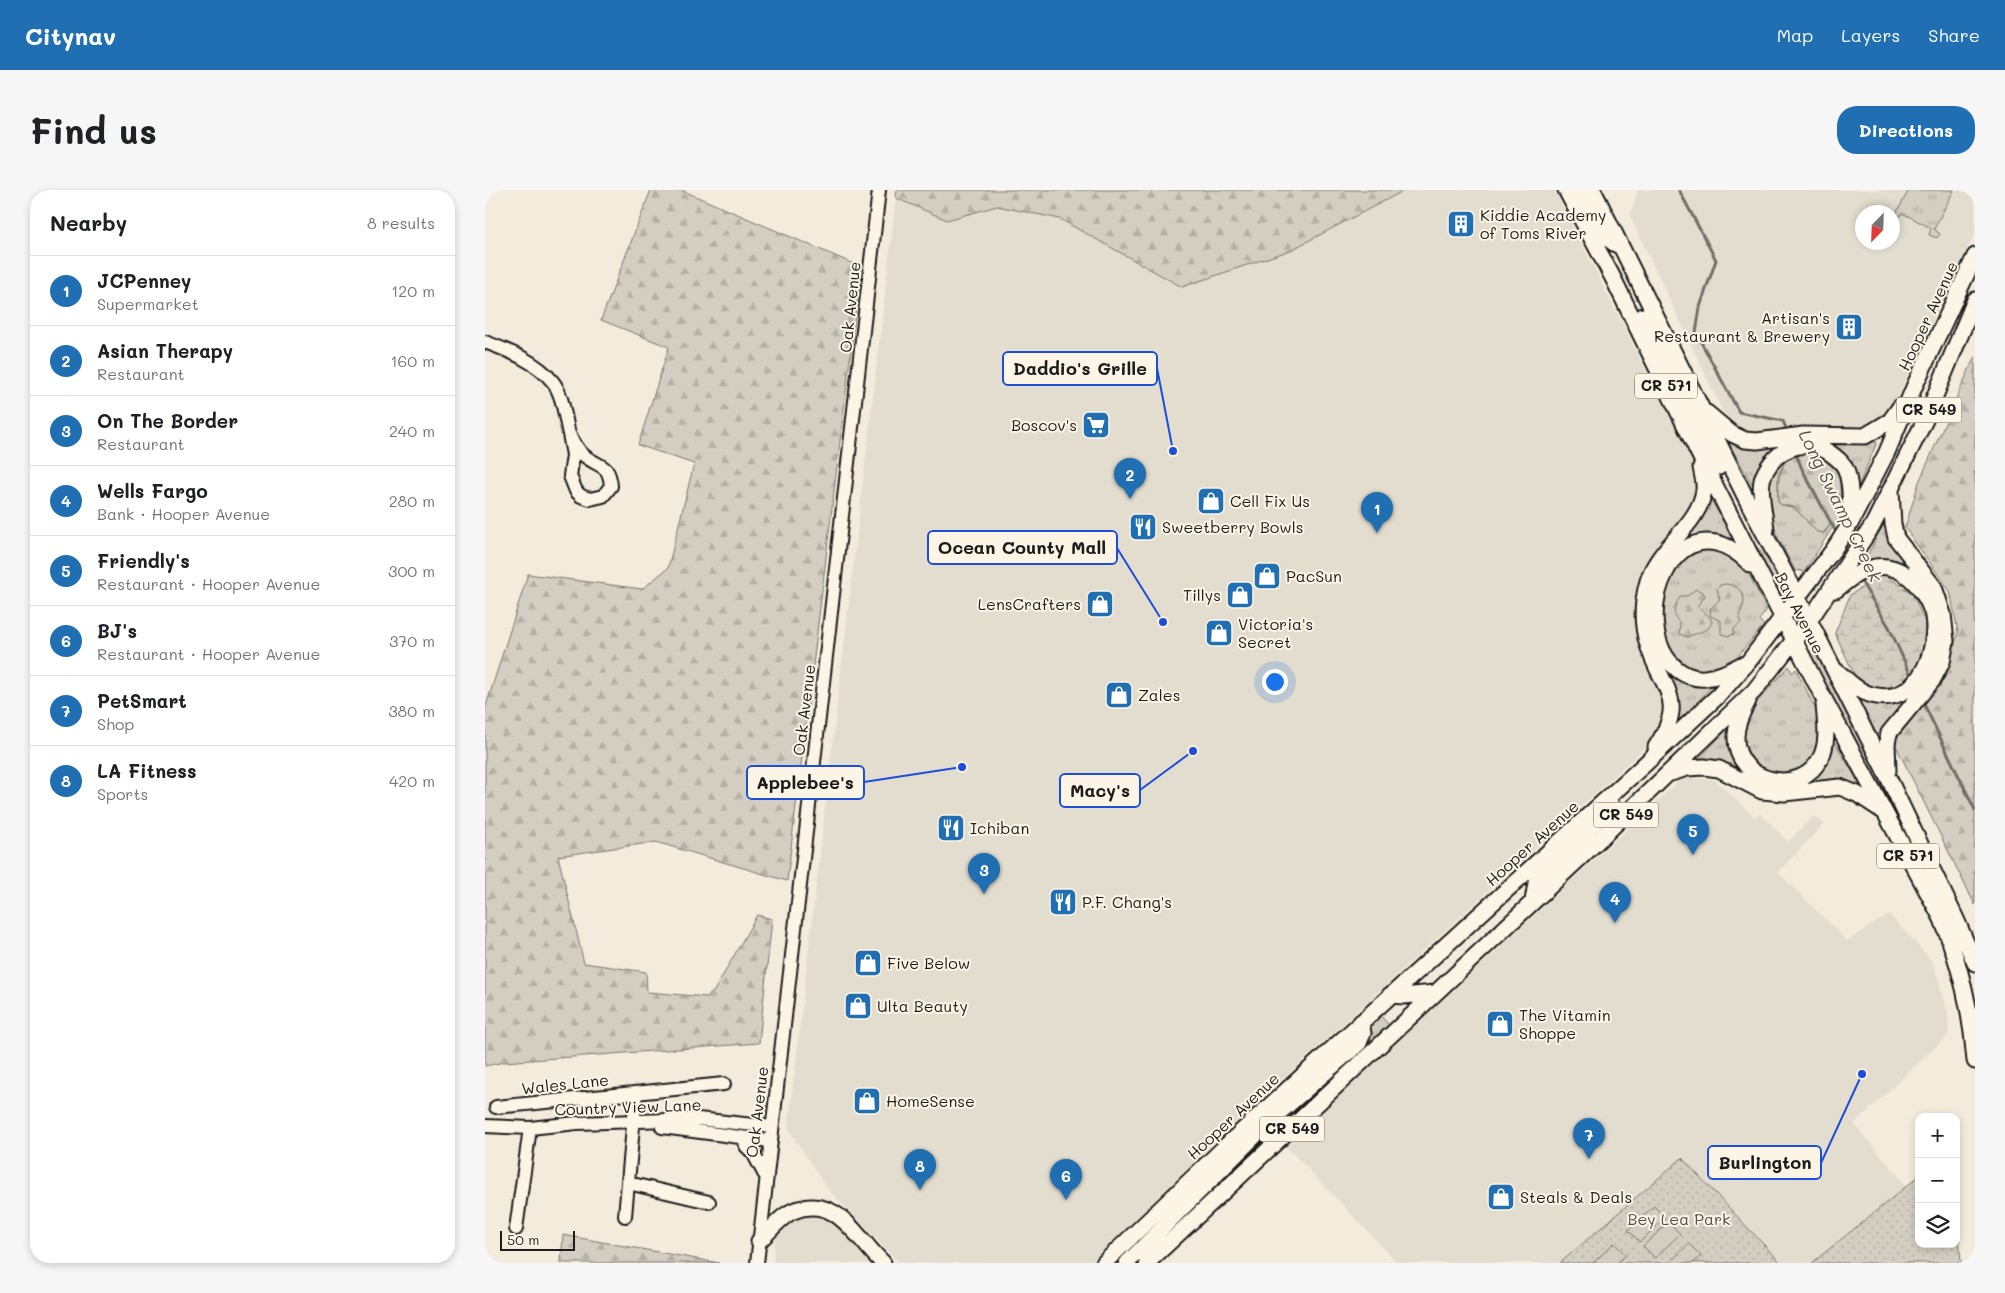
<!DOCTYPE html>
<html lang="en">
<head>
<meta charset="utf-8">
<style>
  body { margin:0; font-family:Mali,sans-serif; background:#f6f6f6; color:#202124 }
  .controls { position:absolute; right:15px; bottom:15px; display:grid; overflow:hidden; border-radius:10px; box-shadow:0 2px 8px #0003 }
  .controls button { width:45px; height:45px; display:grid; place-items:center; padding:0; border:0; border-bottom:1px solid #e0e0e0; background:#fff; color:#202124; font:25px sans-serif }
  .compass { position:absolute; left:1370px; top:15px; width:45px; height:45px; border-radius:50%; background:#fff; box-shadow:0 2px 8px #0003; rotate:203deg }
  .scale { position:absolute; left:15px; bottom:12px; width:75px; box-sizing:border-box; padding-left:5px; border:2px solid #1c1c1c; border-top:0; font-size:14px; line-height:18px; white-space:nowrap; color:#1c1c1c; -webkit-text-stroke:4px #fcf5e5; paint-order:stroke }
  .you { position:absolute; left:789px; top:491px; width:18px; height:18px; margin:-12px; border:4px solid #fff; border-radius:50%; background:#1a73e8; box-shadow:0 0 0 8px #1a73e833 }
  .badge { display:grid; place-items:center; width:32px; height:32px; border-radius:50%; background:#1f6fb2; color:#fff; font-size:16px; font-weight:700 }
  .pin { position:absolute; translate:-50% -41px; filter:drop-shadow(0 1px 2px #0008) }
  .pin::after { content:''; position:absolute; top:26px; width:18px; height:15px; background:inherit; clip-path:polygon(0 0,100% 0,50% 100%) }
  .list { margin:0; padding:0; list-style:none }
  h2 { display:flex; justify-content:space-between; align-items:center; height:65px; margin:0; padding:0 20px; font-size:21px }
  h2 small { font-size:16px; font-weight:400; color:#757577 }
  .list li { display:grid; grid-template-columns:32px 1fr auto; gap:15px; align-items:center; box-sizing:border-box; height:70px; padding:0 20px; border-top:1px solid #e0e0e0 }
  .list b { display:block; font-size:19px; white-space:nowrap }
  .list p { margin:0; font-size:16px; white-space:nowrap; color:#757577 }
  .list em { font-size:16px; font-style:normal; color:#757577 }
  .icon { flex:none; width:28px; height:28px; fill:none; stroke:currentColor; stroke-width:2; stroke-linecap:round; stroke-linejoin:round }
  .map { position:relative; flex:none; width:1490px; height:1073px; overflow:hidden; border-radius:20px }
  header { display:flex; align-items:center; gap:30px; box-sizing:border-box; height:70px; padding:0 25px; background:#1f6fb2; color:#fff }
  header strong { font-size:24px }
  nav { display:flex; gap:28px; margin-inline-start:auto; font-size:18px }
  .intro { display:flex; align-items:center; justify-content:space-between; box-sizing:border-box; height:120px; padding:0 30px }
  h1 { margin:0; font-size:35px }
  .button { padding:12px 22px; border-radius:20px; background:#1f6fb2; color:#fff; font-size:18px; font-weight:700 }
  main { display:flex; gap:30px; padding:0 30px }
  aside { flex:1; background:#fff; border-radius:20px; box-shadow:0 2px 8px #0003 }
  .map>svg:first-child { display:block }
  .built { fill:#e3ddcf; fill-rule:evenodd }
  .grass { fill:url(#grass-tufts); stroke:#78756e }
  .forest { fill:url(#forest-firs); stroke:#78756e }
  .wetland { fill:url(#wetland-marsh); stroke:#78756e }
  .park { fill:url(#park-dots); stroke:#78756e }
  .pitch { fill:#d3cec1; stroke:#78756e }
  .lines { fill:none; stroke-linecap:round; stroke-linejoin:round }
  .stream { stroke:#716e68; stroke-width:3 }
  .minor-casing { stroke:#1c1c1c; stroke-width:16 }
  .major-casing { stroke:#1c1c1c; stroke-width:19 }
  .minor { stroke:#fcf5e5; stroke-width:12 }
  .major { stroke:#fcf5e5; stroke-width:15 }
  .labels { text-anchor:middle; stroke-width:4; stroke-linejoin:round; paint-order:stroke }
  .shield { fill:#fcf5e5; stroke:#5f5d58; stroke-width:1 }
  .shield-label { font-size:15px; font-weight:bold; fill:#1c1c1c }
  .poi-label { font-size:16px; fill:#1c1c1c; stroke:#fcf5e5; text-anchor:start }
  .street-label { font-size:16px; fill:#1c1c1c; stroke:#fcf5e5 }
  .park-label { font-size:16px; fill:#53514e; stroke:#fcf5e5 }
  .water-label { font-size:18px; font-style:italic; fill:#55534f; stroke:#fcf5e5 }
  .leader { fill:none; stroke:#1d4ed8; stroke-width:2 }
  .callout-dot { fill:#1d4ed8; stroke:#fcf5e5; stroke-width:2 }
  .callout { fill:#fcf5e5; stroke:#1d4ed8; stroke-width:2 }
  .callout-label { font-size:18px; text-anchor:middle; font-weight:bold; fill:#1c1c1c }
</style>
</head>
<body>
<header>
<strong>Citynav</strong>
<nav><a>Map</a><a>Layers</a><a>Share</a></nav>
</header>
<div class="intro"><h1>Find us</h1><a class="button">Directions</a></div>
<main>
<aside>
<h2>Nearby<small>8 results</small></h2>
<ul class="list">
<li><span class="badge">1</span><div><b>JCPenney</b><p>Supermarket</p></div><em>120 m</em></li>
<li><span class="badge">2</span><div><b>Asian Therapy</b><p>Restaurant</p></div><em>160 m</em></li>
<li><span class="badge">3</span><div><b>On The Border</b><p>Restaurant</p></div><em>240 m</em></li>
<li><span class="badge">4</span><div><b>Wells Fargo</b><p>Bank · Hooper Avenue</p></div><em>280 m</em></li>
<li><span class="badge">5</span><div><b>Friendly's</b><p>Restaurant · Hooper Avenue</p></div><em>300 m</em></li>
<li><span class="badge">6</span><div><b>BJ's</b><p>Restaurant · Hooper Avenue</p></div><em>370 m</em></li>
<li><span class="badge">7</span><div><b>PetSmart</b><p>Shop</p></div><em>380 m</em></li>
<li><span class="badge">8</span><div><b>LA Fitness</b><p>Sports</p></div><em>420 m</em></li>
</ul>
</aside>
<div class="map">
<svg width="1490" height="1073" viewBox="0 0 1490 1073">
  <defs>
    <pattern id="grass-tufts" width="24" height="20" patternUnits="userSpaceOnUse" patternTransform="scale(1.25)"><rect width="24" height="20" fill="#d3cec1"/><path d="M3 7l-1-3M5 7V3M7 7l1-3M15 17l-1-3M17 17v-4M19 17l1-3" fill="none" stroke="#b5b0a5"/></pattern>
    <pattern id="forest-firs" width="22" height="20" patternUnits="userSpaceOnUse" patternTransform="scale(1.25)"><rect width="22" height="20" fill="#d3cec1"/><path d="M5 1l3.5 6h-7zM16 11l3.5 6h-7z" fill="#b5b0a5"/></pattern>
    <pattern id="wetland-marsh" width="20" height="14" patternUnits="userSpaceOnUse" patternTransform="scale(1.25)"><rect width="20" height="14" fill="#d3cec1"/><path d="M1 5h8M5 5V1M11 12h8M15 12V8" fill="none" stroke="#b5b0a5"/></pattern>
    <pattern id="park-dots" width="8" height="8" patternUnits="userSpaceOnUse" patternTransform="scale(1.25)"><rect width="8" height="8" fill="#d3cec1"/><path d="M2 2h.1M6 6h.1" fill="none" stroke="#b5b0a5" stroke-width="1.8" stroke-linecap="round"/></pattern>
  </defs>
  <rect width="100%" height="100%" fill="#f3ecdd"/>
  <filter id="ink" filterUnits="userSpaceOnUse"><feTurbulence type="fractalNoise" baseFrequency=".02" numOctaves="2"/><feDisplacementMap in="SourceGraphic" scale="10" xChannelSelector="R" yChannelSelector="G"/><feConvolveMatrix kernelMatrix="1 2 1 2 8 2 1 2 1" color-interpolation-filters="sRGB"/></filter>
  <g filter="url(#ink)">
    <path class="built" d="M 920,0 L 1069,0 L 1213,282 L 1214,295 L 1209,314 L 1159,387 L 1182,515 L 1176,543 L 740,942 L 605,1073 L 418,1073 L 412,1071 L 341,997 L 303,938 L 411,8 L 462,30 L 512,16 L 575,29 L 697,97 L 806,60 Z
      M 1153,0 L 1490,0 L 1490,44 L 1477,69 L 1408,218 L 1382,240 L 1271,244 L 1261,241 L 1244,230 L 1238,222 L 1145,26 ZM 1378,22 L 1408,22 L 1408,52 L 1378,52 Z
      M 1198,587 L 1230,590 L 1270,627 L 1275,623 L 1303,652 L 1329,625 L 1339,634 L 1293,682 L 1362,751 L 1404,724 L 1448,772 L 1463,823 L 1464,844 L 1369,934 L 1422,996 L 1327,1073 L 1296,1073 L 1197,968 L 1075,1073 L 913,1073 L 801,956 Z
      M 316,1024 L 345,1026 L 390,1073 L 288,1073 L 290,1049 L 295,1039 L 304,1030 Z"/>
    <path class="grass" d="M 1424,0 L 1469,0 L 1449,39 L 1455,44 L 1452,48 L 1444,45 L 1446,38 L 1417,23 L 1413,29 L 1410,25 Z
      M 1240,247 L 1305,253 L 1267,294 Z
      M 1334,251 L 1392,252 L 1371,302 Z
      M 1302,267 L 1293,286 L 1293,312 L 1297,315 L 1309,317 L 1332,342 L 1341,341 L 1346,334 L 1349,335 L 1319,382 L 1313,380 L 1311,382 C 1297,355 1268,310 1288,280 C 1291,275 1298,271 1302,267 Z
      M 1224,310 L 1226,310 L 1253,357 L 1191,361 Z
      M 1401,329 L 1432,386 L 1388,371 L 1380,370 Z
      M 1268,354 L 1269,354 C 1282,367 1291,380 1299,397 L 1294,404 L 1291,402 Z
      M 1229,358 L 1260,377 L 1281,418 L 1281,421 L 1274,430 L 1279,435 L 1246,474 L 1233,482 L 1206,481 L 1185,463 L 1175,428 L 1181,395 L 1196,371 L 1212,360 Z
      M 1329,458 L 1425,650 L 1423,651 L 1323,464 Z
      M 1179,474 L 1186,482 L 1203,492 L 1225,498 L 1189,537 L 1177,475 Z
      M 1304,476 L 1307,483 L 1311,479 L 1335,528 L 1335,558 L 1321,578 L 1294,587 L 1268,575 L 1258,558 L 1258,532 L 1264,521 Z
      M 1369,503 L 1425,504 L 1428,505 L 1403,532 L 1395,547 L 1393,547 Z
      M 1247,534 L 1263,586 L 1215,568 Z
      M 1350,553 L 1380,603 L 1313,596 L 1346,562 Z
      M 894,824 L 904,835 L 883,855 L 881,853 L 885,842 L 886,833 Z"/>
    <path class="forest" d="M 166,0 L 196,0 L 376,77 L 302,691 L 171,652 L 73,666 L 99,773 L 161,782 L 162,802 L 222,807 L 229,801 L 272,725 L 287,729 L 274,853 L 19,872 L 0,876 L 0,519 L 43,384 L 157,399 L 183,378 L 209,274 L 153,255 L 184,157 L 116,130 Z
      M 412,0 L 920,0 L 806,60 L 697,97 L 575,29 L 512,16 L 462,30 L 411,8 Z
      M 1490,166 L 1490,715 L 1409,552 L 1461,486 L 1473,442 L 1465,401 L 1420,338 L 1434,292 Z
      M 1315,263 C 1337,263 1344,270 1358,285 L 1358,321 L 1349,336 L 1346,333 L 1339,343 L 1332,342 L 1309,317 L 1297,315 L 1293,312 C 1293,292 1293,285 1302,267 Z
      M 1240,394 C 1258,395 1264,410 1254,425 L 1256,432 L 1249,439 L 1249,444 L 1244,446 L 1236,444 L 1236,431 L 1226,426 L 1225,423 L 1226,418 L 1235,409 L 1232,399 L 1235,395 Z
      M 1211,399 L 1218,402 L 1220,406 L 1212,416 L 1225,427 L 1227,432 L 1223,439 L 1202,447 L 1194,444 L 1195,433 C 1186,425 1189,415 1196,406 L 1202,406 Z
      M 78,1045 L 234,1073 L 76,1073 Z"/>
    <path class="wetland" d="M 1399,384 L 1427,403 L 1440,432 L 1438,460 L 1430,480 L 1413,496 L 1389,499 L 1370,486 L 1350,443 L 1365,405 Z"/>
    <path class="park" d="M 1197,968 L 1296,1073 L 1075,1073 Z
      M 1434,986 L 1434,1054 L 1471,1054 L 1471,1003 L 1476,1073 L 1327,1073 Z"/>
    <path class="pitch" d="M 1169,1016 L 1180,1028 L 1155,1052 L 1143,1040 Z
      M 1184,1032 L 1195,1044 L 1170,1068 L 1158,1056 Z
      M 1129,1053 L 1141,1065 L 1132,1073 L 1108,1073 Z
      M 1204,1054 L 1216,1066 L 1208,1073 L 1184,1073 Z"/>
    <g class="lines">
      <path class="stream" d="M 1194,0 L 1231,70 L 1215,117 L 1211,143 L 1254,222 L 1298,231 L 1303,243
        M 1310,261 L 1317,279 L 1352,344
        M 1374,388 L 1404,437 L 1427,488
        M 1437,510 L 1490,620"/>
      <g class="minor-casing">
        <path id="minor" d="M 0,152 C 24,161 51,171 68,192 C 78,205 80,228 84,244
          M 84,244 C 89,252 93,262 101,267 C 116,278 124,274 126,296 L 118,306 L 105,309 L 96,306 L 91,301 L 85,286 L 88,265 Z
          M 11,917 L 239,894
          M 0,936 L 45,938 L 92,933 L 213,929 L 287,937
          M 177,937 L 286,951
          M 259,948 L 261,956 L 268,963 L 281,987
          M 143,993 L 224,1012
          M 140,1026 L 151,903
          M 31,1039 L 45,938
          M 272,1073 L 394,0"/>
      </g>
      <g class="major-casing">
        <path id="major" d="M 1081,0 L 1128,88 L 1215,266 L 1338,507 L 1457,729 C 1476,778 1486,819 1490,871
          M 1095,0 C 1105,20 1113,48 1135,56
          M 1108,0 L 1262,310 L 1313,408 L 1403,587 L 1471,729 L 1490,773
          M 1158,126 L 1234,277
          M 1222,223 L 1247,244 L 1260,250 L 1272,251 L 1318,245 L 1380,246 L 1405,231 L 1415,217
          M 1281,340 C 1280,325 1273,300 1278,287 C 1290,257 1323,245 1349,266 C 1354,270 1359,274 1361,280 C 1367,296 1365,317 1365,333
          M 1351,400 C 1362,391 1375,380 1390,377 C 1402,375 1415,379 1425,388 C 1435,397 1445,412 1448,426 C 1454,462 1432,517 1387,505 C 1374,502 1363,491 1353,482
          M 1256,475 C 1244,481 1233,487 1220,488 C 1210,489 1199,485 1192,479 C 1139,436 1190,298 1266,375
          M 1263,511 C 1257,522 1251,534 1251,547 C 1250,593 1317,608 1336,567 C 1344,551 1340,531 1339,514
          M 1171,557 C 1203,508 1177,501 1163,455 C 1156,433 1157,412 1163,391 C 1173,356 1214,336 1219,300 C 1220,293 1217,284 1216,277
          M 1403,581 L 1402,554 L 1404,543 L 1447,491 L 1457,472 L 1461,451 L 1458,424 L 1449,397 L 1411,348 L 1408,334 L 1406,301
          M 1186,583 L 1202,578 L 1219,577 L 1234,579 L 1277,601 L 1299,603 L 1355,597 L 1372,604 L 1398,621
          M 1048,711 L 1051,693 L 1057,684 L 1127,616
          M 905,805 L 919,806 L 949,803
          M 274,1051 C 284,1042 296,1026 308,1021 C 352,1003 372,1049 398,1073
          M 619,1073 L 746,951 L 1161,573 L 1234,505 L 1264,471 L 1349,359 L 1365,334 L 1402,262 L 1430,195 L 1490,66
          M 642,1073 L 788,928 L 874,853 L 878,843 L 876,832
          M 662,1073 L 1097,666 L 1269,501 L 1324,431 L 1388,335 L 1440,230 L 1490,110"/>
      </g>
      <use href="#minor" class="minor"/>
      <use href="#major" class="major"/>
    </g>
  </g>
  <defs>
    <g id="building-square" transform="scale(1.4375)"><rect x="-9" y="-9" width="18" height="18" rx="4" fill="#1f6fb2" stroke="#fcf5e5"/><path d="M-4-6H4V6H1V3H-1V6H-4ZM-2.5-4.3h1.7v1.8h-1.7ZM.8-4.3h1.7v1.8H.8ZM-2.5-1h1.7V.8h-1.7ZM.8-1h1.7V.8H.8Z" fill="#fff"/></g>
    <g id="supermarket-square" transform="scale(1.4375)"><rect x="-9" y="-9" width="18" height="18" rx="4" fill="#1f6fb2" stroke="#fcf5e5"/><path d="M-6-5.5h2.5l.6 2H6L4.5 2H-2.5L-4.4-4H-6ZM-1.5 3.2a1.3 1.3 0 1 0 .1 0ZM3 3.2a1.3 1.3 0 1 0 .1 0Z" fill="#fff"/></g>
    <g id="shop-square" transform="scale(1.4375)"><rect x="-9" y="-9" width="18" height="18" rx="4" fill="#1f6fb2" stroke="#fcf5e5"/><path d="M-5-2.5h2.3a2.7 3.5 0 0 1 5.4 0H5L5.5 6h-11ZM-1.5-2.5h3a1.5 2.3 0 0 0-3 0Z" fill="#fff"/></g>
    <g id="restaurant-square" transform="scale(1.4375)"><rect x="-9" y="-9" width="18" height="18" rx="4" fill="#1f6fb2" stroke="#fcf5e5"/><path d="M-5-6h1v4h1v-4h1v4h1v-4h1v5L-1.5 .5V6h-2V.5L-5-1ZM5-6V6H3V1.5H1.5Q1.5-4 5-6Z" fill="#fff"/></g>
  </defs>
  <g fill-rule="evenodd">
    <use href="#building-square" x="976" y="34"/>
    <use href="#building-square" x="1364" y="137"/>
    <use href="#supermarket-square" x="611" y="235"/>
    <use href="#shop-square" x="726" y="311"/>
    <use href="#restaurant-square" x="658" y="337"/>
    <use href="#shop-square" x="782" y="386"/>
    <use href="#shop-square" x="755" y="405"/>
    <use href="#shop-square" x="615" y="414"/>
    <use href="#shop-square" x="734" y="443"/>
    <use href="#shop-square" x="634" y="505"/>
    <use href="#restaurant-square" x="466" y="638"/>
    <use href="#restaurant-square" x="578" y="712"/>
    <use href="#shop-square" x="383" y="773"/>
    <use href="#shop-square" x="373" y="816"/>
    <use href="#shop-square" x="1015" y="834"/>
    <use href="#shop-square" x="382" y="911"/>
    <use href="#shop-square" x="1016" y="1007"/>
  </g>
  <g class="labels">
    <g class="shield">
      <rect x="1150" y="183.5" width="62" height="25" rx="4"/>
      <rect x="1411.5" y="207.5" width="65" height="25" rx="4"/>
      <rect x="1108.5" y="612.5" width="65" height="25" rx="4"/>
      <rect x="1392" y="653.5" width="62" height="25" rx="4"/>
      <rect x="774.5" y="926.5" width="65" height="25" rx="4"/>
    </g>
    <g class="shield-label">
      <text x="1181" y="201">CR 571</text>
      <text x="1444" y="225">CR 549</text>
      <text x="1141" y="630">CR 549</text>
      <text x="1423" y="671">CR 571</text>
      <text x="807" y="944">CR 549</text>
    </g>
    <g class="poi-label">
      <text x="995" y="31">Kiddie Academy<tspan x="995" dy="18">of Toms River</tspan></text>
      <text x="1345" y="134" text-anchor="end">Artisan's<tspan x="1345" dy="18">Restaurant &amp; Brewery</tspan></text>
      <text x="592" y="241" text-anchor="end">Boscov's</text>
      <text x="745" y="317">Cell Fix Us</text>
      <text x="677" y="343">Sweetberry Bowls</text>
      <text x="801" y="392">PacSun</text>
      <text x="736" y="411" text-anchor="end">Tillys</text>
      <text x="596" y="420" text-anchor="end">LensCrafters</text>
      <text x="753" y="440">Victoria's<tspan x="753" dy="18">Secret</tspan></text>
      <text x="653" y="511">Zales</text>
      <text x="485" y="644">Ichiban</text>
      <text x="597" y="718">P.F. Chang's</text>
      <text x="402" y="779">Five Below</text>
      <text x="392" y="822">Ulta Beauty</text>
      <text x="1034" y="831">The Vitamin<tspan x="1034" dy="18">Shoppe</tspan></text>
      <text x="401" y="917">HomeSense</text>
      <text x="1035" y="1013">Steals &amp; Deals</text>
    </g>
    <g class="street-label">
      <text transform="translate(365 117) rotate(-84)" y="6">Oak Avenue</text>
      <text transform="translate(1443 126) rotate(-65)" y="6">Hooper Avenue</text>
      <text transform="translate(1315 423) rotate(63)" y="6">Bay Avenue</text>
      <text transform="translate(319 520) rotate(-83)" y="6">Oak Avenue</text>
      <text transform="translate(1047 653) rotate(-42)" y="6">Hooper Avenue</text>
      <text transform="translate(80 894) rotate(-6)" y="6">Wales Lane</text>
      <text transform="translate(143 917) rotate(-2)" y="6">Country View Lane</text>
      <text transform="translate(272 922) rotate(-83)" y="6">Oak Avenue</text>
      <text transform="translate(748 926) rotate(-43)" y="6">Hooper Avenue</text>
    </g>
    <g class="park-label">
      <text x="1194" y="1035">Bey Lea Park</text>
    </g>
    <g class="water-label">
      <text transform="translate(1355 316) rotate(64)" y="6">Long Swamp Creek</text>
    </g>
  </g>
  <path class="leader" d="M688 261L672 178M678 432L632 358M477 577L379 592M708 561L655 600M1377 884L1336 973"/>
  <g class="callout-dot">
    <circle cx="688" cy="261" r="5"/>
    <circle cx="678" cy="432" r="5"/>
    <circle cx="477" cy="577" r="5"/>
    <circle cx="708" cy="561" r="5"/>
    <circle cx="1377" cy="884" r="5"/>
  </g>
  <g class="callout">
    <rect x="518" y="162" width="154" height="33" rx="5"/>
    <rect x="443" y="341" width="189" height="33" rx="5"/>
    <rect x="262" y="576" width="117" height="33" rx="5"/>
    <rect x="575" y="584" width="80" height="33" rx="5"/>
    <rect x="1223" y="956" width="113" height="33" rx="5"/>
  </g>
  <g class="callout-label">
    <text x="595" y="185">Daddio's Grille</text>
    <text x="537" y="364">Ocean County Mall</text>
    <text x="320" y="599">Applebee's</text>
    <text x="615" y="607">Macy's</text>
    <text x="1280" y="979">Burlington</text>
  </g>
</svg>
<div class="controls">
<button>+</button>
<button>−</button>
<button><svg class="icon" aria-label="layers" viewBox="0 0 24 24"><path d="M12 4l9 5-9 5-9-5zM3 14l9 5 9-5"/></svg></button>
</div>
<svg class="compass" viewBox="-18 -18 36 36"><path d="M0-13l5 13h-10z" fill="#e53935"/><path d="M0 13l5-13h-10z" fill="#757577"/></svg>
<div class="scale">50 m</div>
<div class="you"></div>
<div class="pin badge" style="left:892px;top:343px">1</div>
<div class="pin badge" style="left:645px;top:309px">2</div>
<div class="pin badge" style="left:499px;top:704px">3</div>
<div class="pin badge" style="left:1130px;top:733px">4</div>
<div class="pin badge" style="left:1208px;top:665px">5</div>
<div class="pin badge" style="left:581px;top:1010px">6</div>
<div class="pin badge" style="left:1104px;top:969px">7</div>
<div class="pin badge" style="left:435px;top:1000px">8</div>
</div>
</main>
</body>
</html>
